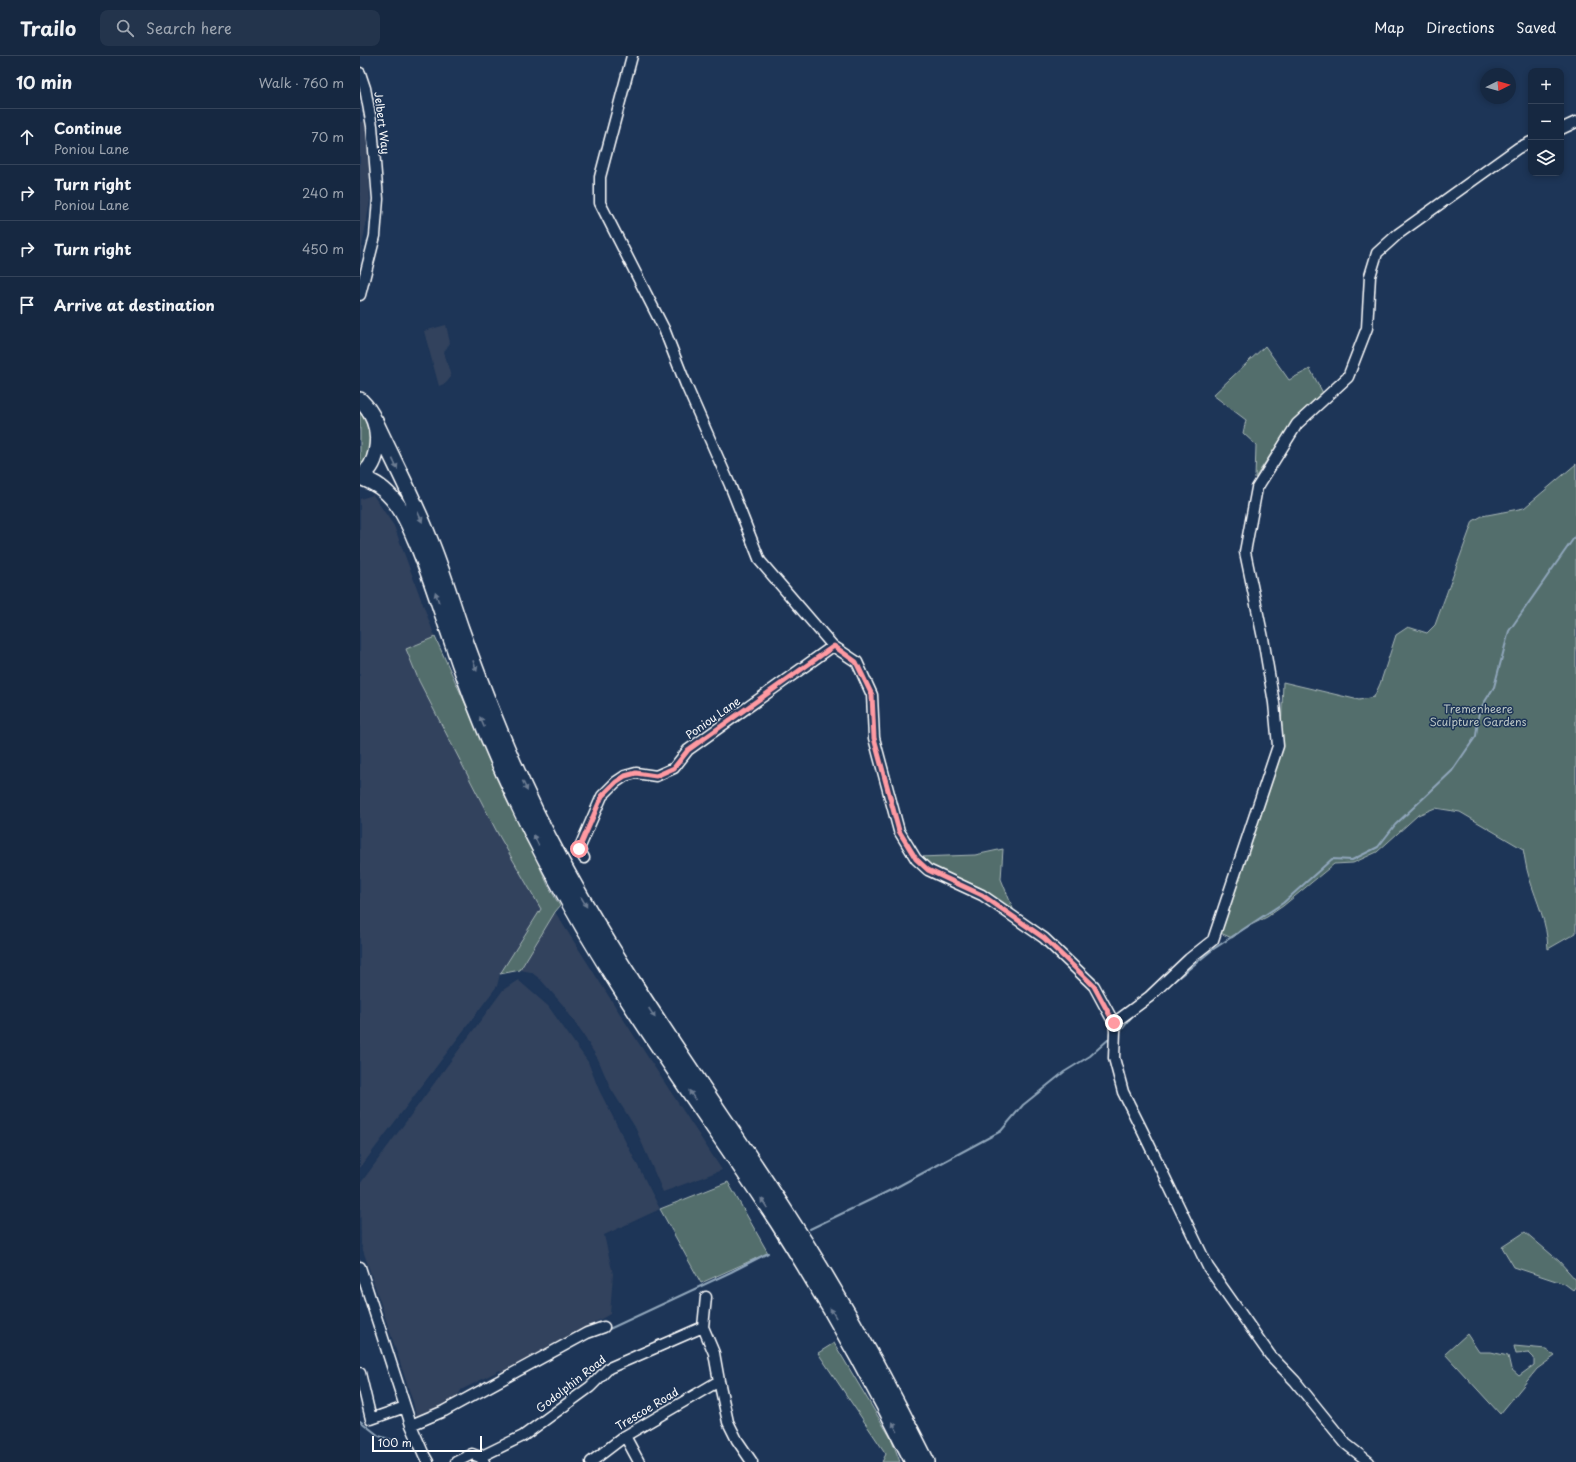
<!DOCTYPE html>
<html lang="en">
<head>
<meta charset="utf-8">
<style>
  body { margin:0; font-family:"Playpen Sans",sans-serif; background:#23344c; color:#f1f3f6 }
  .controls { position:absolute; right:12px; top:12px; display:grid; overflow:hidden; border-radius:8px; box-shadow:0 2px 6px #0003 }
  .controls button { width:36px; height:36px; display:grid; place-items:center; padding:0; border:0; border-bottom:1px solid #35445a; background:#162841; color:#f1f3f6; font:20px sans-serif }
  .compass { position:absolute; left:1120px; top:12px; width:36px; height:36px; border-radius:50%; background:#162841; box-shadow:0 2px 6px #0003; rotate:85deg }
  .scale { position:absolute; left:12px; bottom:10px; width:110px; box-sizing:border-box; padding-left:4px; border:2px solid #fff; border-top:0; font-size:11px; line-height:14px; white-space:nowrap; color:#fff; -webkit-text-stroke:3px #1d3557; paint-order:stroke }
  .stop { position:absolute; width:12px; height:12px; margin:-9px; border:3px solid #ff9aa2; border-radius:50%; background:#fff }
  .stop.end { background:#ff9aa2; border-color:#fff; box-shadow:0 1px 4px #0008 }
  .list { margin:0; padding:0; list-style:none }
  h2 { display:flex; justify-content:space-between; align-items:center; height:52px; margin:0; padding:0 16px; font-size:17px }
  h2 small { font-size:13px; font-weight:400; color:#9ea6b1 }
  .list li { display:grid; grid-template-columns:26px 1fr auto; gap:12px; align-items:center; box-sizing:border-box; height:56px; padding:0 16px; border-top:1px solid #35445a }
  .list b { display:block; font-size:15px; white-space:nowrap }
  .list p { margin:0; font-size:13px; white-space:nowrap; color:#9ea6b1 }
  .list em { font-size:13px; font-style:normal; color:#9ea6b1 }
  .icon { flex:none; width:22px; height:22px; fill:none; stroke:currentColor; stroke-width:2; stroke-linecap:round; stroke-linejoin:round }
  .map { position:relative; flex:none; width:1216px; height:1406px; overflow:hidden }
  header { display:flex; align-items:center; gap:24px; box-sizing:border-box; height:56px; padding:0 20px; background:#162841; border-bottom:1px solid #35445a }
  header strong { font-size:19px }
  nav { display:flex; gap:22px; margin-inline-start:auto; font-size:14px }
  .search { width:280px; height:36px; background:#23344c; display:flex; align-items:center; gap:10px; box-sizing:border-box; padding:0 14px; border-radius:8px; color:#9ea6b1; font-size:15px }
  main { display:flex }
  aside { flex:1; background:#162841 }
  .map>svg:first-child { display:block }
  .built { fill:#32425d }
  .green { fill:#526e6c; stroke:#a8b6b6 }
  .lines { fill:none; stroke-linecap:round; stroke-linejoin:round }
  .stream { stroke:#90a6bb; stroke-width:2 }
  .minor-casing { stroke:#fff; stroke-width:13 }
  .highway-casing { stroke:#fff; stroke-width:18 }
  .minor { stroke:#1d3557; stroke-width:10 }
  .highway { stroke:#1d3557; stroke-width:15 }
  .oneway { fill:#6c7c92 }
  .route { stroke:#ff9aa2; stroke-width:5 }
  .labels { text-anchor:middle; stroke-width:3; stroke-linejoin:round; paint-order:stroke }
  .street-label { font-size:11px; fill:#fff; stroke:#1d3557 }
  .park-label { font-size:11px; fill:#bac5c4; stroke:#1d3557 }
</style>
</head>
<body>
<header>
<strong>Trailo</strong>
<div class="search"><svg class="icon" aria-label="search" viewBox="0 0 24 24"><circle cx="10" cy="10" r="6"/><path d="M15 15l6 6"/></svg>Search here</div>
<nav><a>Map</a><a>Directions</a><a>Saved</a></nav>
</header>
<main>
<aside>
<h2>10 min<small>Walk · 760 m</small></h2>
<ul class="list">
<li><svg class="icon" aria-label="ahead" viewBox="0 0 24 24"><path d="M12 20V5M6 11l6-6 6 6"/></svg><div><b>Continue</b><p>Poniou Lane</p></div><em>70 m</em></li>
<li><svg class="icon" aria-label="right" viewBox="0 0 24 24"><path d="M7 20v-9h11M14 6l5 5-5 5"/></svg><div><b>Turn right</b><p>Poniou Lane</p></div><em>240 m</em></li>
<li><svg class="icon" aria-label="right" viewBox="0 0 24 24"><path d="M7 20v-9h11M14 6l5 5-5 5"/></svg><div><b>Turn right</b></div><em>450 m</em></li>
<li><svg class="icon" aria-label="arrive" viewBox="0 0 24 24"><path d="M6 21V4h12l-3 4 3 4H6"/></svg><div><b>Arrive at destination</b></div></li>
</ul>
</aside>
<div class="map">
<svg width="1216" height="1406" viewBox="0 0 1216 1406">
  <rect width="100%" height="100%" fill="#1d3557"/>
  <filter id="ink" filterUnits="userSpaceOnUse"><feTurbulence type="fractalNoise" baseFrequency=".025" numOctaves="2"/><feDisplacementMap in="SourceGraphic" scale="8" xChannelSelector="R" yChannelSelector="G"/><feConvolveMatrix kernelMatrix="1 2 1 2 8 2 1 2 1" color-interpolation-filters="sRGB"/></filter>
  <g filter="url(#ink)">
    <path class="built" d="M 5,65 L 9,99 L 10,145 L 0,202 L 0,66 Z
      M 86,269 L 90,287 L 84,296 L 91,321 L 86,327 L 79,330 L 64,275 Z
      M 13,439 L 34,470 L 75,581 L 46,593 L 59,625 L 138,778 L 181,853 L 140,918 L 137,930 L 0,1112 L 0,443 Z
      M 195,856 L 278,986 L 362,1114 L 303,1136 L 275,1071 L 251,1033 L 238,1003 L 222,977 L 203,949 L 180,923 L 171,916 L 160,914 Z
      M 158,924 L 188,950 L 228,1006 L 239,1034 L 300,1153 L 244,1179 L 253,1218 L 250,1258 L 143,1318 L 140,1314 L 101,1334 L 96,1345 L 57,1364 L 53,1346 L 1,1188 L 0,1128 L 143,934 Z"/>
    <path class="green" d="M 905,290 L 929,324 L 950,313 L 963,337 L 934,363 L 895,422 L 896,389 L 883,377 L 886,364 L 853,339 Z
      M 0,355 L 8,371 L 10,382 L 8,402 L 0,412 Z
      M 1216,408 L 1216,877 L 1188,893 C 1187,865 1177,847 1169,821 C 1166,812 1165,802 1163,793 L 1100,756 L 1075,752 L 1058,759 L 1017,796 L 993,807 L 974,808 L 923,850 L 907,861 L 885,872 L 872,882 L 858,876 L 921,678 L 923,626 L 999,644 L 1014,641 L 1020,628 L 1036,579 L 1048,571 L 1067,577 L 1075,569 L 1113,465 L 1122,460 L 1164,452 Z
      M 75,581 L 188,829 L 200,850 L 195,856 L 160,914 L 140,918 L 181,853 L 138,778 L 59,625 L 46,593 Z
      M 643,793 L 641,823 L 654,855 L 619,831 L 574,812 L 559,801 L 615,799 Z
      M 368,1126 L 408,1197 L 341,1227 L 300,1153 Z
      M 1165,1176 L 1199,1205 L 1216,1224 L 1216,1230 L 1213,1234 L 1205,1228 L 1154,1211 L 1142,1191 Z
      M 1107,1278 L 1119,1296 L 1131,1296 L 1148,1300 L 1151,1313 L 1159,1320 L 1174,1309 L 1174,1302 L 1169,1297 L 1156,1298 L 1154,1290 L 1186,1293 L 1195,1300 L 1177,1313 L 1140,1358 L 1085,1298 Z
      M 474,1287 L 532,1384 L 540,1406 L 522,1406 L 526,1398 L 458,1297 Z"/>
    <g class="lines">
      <path class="stream" d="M 802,935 L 852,894 L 923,847 L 972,803 L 992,804 L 1018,791 L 1035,769 L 1092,715 L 1116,680 L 1119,655 L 1134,631 L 1149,575 L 1216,479
        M 759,977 L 775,957
        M 450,1173 L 535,1132 L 641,1075 L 663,1049 L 704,1016 L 730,1000 L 750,982
        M 245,1275 L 371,1216 L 408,1197
        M 0,1365 L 19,1380 L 35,1385"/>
      <g class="minor-casing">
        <path id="minor" d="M 272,0 L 240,121 L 240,147 L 304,273 L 326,329 L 370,429 L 400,505 L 473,590 L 497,606 L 512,639 L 514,682 L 539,775 L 556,803 L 568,814 L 622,839 L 684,882 L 734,930 L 754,967 L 755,975 L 754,1002 L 763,1036 L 783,1076 L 848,1211 L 910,1299 L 935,1325 L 986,1388 L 1009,1406
          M 0,17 L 5,32 L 12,70 L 18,143 L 15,180 L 0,239
          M 1201,73 L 1216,66
          M 224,802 L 219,793 L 242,740 L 256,726 L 265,720 L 276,717 L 296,720 L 314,712 L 328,694 L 473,590
          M 754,967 L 789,941 L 829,903 L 853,884 L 918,690 L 914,647 L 903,582 L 885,496 L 897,432 L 937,368 L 988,321 L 1007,272 L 1010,220 L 1017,197 L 1038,178 L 1158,92 L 1171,86
          M 0,1211 L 51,1369 L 64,1399 L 68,1406
          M 346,1241 L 343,1271 L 354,1297 L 359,1325 L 368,1366 L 377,1384 L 392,1406
          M 0,1317 L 11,1363 L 45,1351
          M 51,1369 L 84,1355 L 227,1277 L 244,1271
          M 265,1380 L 279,1406
          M 120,1401 L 163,1380 L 230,1331 L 249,1312 L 343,1271
          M 96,1406 L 112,1398 L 120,1401 L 124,1406
          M 231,1406 L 265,1380 L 359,1325"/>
      </g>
      <g class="highway-casing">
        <path id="highway" d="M 0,344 C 6,350 11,356 14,364 C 21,381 18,411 0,420
          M 15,365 C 33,404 54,443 70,484 C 82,513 91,544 101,573 C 129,651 160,730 200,803 C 267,927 351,1040 427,1158 C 479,1238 525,1321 567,1406
          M 0,421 C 16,427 25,433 36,447 C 44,457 50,471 55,483 C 68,512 77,543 88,574 C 104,623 123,671 144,718 C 175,787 212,855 252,919 C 305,1004 364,1084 418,1167 C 467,1244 512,1324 553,1406"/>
      </g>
      <use href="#minor" class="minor"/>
      <use href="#highway" class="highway"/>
    </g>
    <defs><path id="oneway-solid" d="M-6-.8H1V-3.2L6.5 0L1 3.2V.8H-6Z"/></defs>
    <g class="oneway">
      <use href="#oneway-solid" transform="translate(35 408) rotate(65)"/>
      <use href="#oneway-solid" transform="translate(60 461) rotate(66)"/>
      <use href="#oneway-solid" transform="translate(77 541) rotate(-109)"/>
      <use href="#oneway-solid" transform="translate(115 610) rotate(70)"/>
      <use href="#oneway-solid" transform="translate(122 666) rotate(-113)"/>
      <use href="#oneway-solid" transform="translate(165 730) rotate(65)"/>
      <use href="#oneway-solid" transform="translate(176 784) rotate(-116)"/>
      <use href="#oneway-solid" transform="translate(224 846) rotate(60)"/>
      <use href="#oneway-solid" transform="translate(292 957) rotate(57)"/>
      <use href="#oneway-solid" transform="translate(332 1039) rotate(-124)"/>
      <use href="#oneway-solid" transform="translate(404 1147) rotate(-124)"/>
      <use href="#oneway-solid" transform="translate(473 1257) rotate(-121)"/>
      <use href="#oneway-solid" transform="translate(535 1371) rotate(-117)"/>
    </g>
  </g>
  <g class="lines" filter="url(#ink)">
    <path class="route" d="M 219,793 L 242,740 L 256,726 L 265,720 L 276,717 L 296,720 L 314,712 L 328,694 L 474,590 L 496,606 L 512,639 L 514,682 L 539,775 L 556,803 L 568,814 L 622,839 L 684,882 L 734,930 L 754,967"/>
  </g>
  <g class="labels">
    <g class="street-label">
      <text transform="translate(22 67) rotate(83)" y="4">Jelbert Way</text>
      <text transform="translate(353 662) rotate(-35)" y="4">Poniou Lane</text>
      <text transform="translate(211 1328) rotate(-38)" y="4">Godolphin Road</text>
      <text transform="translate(287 1353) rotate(-31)" y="4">Trescoe Road</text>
    </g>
    <g class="park-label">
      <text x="1118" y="657">Tremenheere<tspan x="1118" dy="13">Sculpture Gardens</tspan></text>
    </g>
  </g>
</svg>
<div class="controls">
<button>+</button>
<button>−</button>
<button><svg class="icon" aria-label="layers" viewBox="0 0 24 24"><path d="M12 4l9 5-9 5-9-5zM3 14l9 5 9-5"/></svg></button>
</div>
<svg class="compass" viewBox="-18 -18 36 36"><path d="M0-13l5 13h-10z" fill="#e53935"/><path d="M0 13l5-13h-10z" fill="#9ea6b1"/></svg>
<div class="scale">100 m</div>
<div class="stop" style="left:219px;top:793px"></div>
<div class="stop end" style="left:754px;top:967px"></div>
</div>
</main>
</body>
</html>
